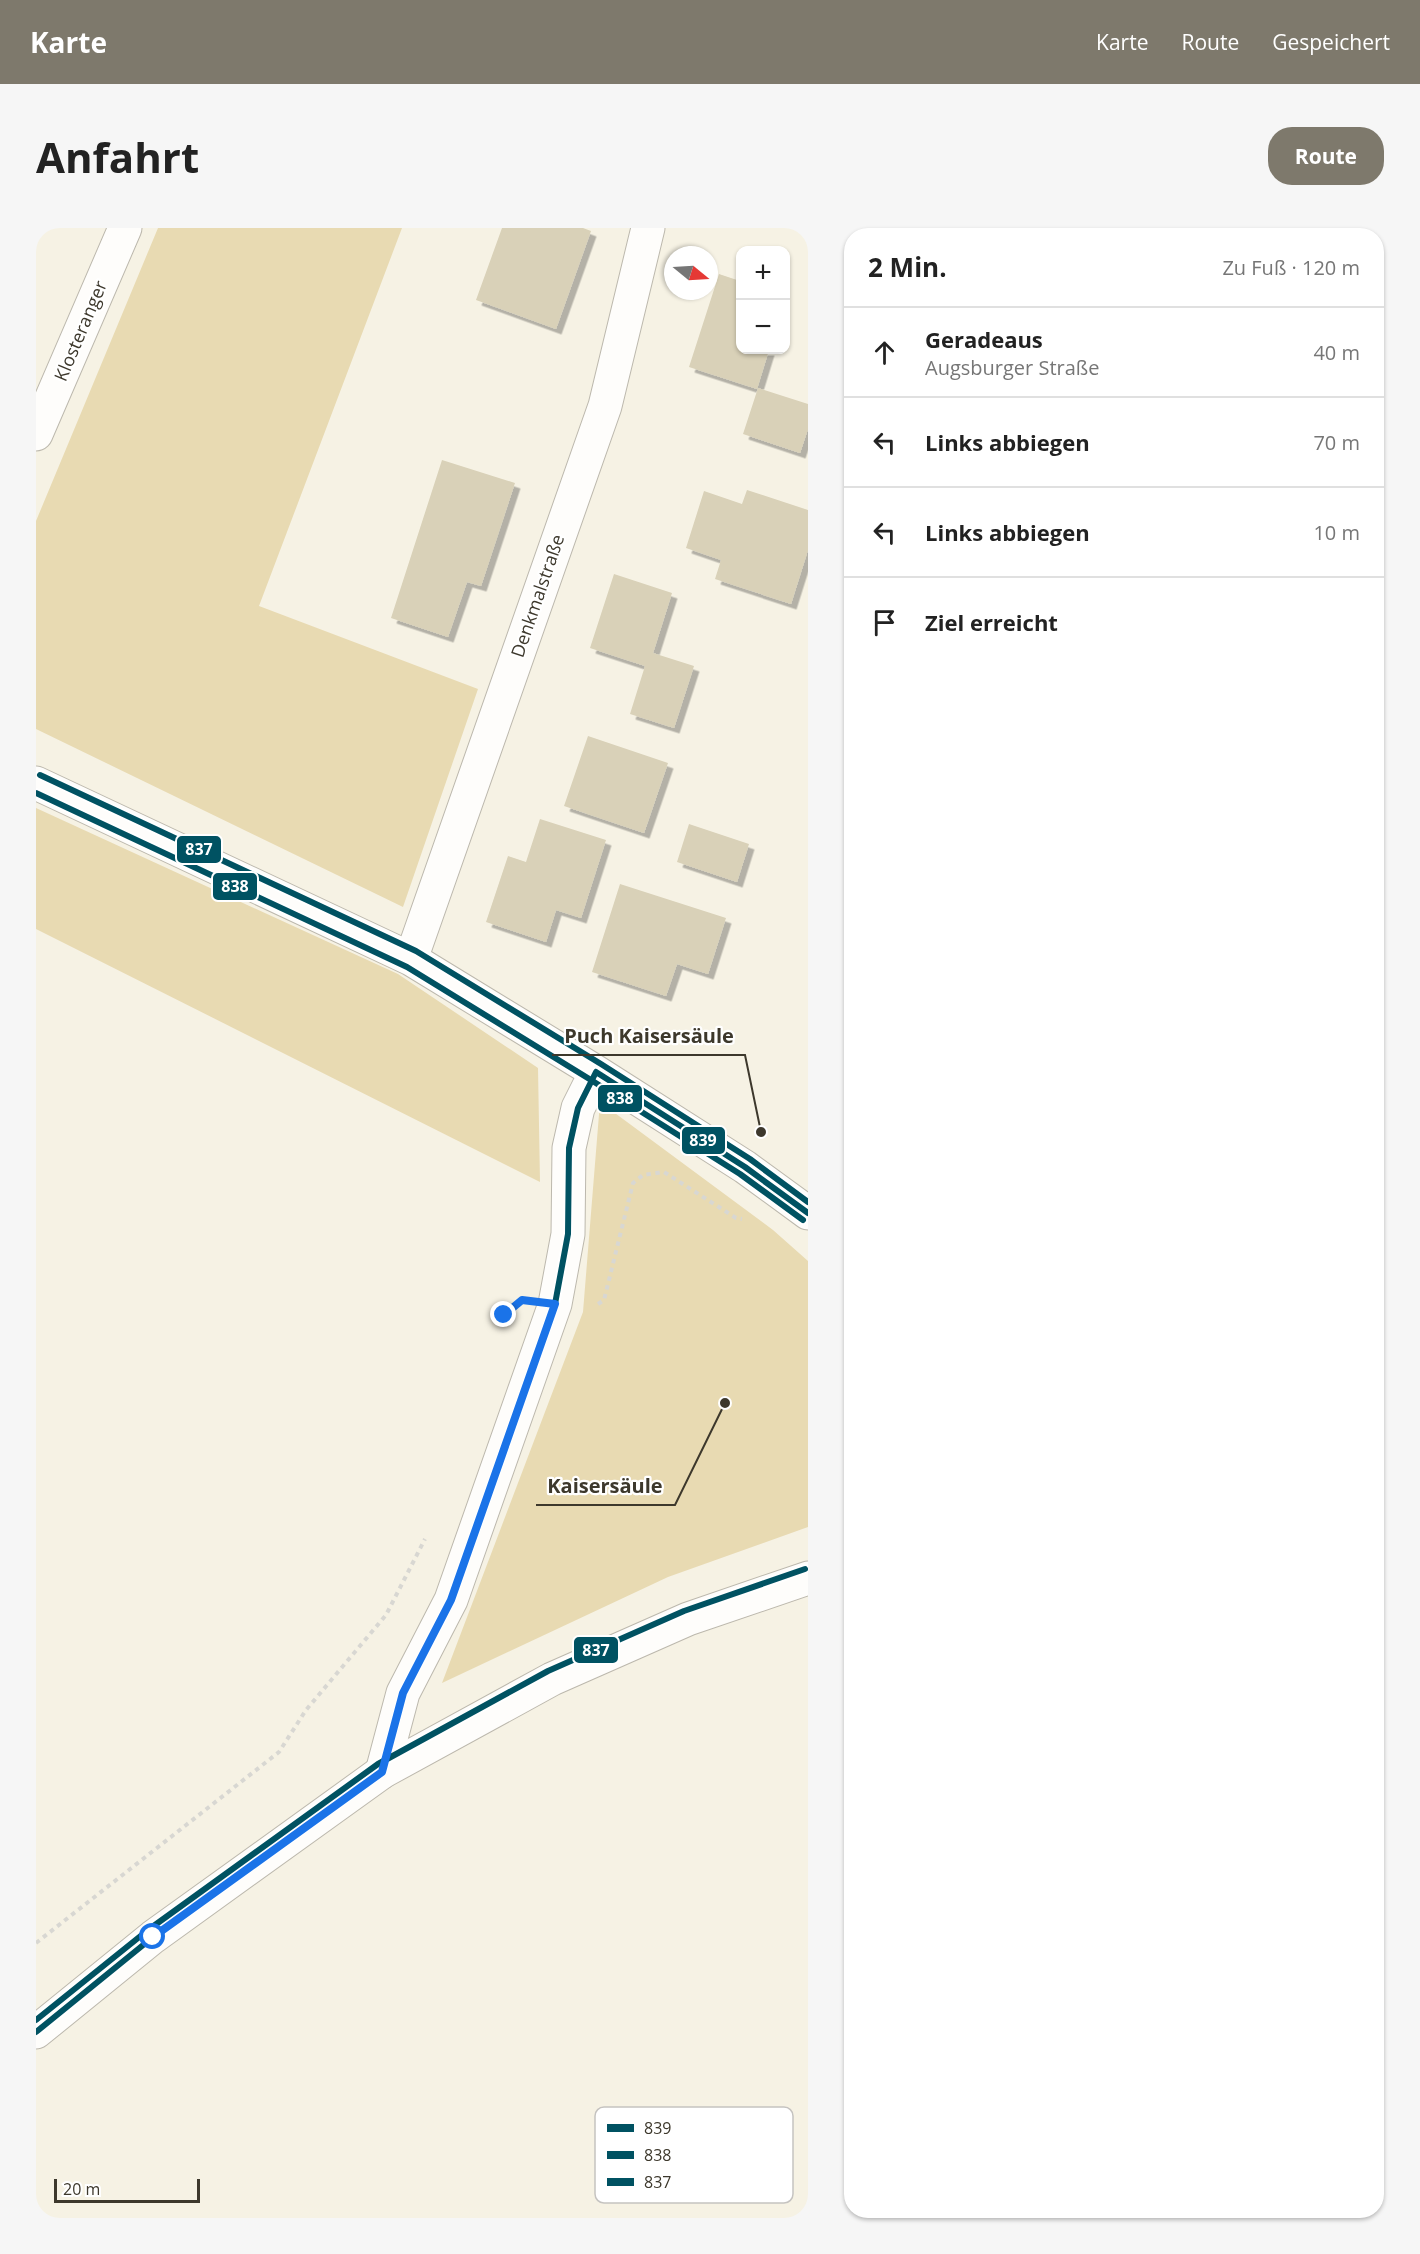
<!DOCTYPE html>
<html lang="de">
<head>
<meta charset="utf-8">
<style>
  body { margin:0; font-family:"Open Sans",sans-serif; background:#f6f6f6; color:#222 }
  .controls { position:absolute; right:18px; top:18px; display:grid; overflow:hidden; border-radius:12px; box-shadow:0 2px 4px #0004 }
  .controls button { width:54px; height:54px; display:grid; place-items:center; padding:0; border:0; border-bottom:2px solid #e0e0e0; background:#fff; color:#222; font:30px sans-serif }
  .compass { position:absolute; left:628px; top:18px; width:54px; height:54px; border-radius:50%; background:#fff; box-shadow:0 2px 4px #0004; rotate:108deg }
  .scale { position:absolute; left:18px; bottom:15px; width:146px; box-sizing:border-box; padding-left:6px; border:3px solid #3d382c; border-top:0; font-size:16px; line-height:21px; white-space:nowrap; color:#3d382c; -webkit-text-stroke:4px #fff; paint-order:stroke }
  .stop { position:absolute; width:18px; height:18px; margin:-14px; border:4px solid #1a73e8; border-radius:50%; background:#fff }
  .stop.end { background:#1a73e8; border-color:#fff; box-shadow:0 2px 6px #0008 }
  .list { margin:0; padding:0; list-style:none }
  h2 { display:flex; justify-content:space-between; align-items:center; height:78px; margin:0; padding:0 24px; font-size:26px }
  h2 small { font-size:20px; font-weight:400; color:#767676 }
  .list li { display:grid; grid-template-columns:39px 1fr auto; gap:18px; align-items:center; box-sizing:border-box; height:90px; padding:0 24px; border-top:2px solid #e0e0e0 }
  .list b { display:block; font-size:22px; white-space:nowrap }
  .list p { margin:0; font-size:20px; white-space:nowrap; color:#767676 }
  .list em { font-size:20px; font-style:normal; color:#767676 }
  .icon { flex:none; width:33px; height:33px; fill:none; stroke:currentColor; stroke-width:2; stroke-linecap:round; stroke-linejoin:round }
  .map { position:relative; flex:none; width:772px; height:1990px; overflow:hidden; border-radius:24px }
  header { display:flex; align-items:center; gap:36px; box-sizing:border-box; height:84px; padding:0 30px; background:#7e796c; color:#fff }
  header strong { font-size:28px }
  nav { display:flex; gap:33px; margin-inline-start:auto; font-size:21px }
  .intro { display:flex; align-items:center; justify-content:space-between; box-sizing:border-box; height:144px; padding:0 36px }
  h1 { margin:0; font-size:42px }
  .button { padding:15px 27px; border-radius:24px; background:#7e796c; color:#fff; font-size:21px; font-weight:700 }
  main { display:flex; gap:36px; padding:0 36px }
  aside { flex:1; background:#fff; border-radius:24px; box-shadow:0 2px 4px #0004 }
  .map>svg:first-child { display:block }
  .green { fill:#e8dab2 }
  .building { fill:#d9d1b8; filter:url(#shadow) }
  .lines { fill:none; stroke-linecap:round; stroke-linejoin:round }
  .minor-casing { stroke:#bcb8ad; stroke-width:35 }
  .primary-casing { stroke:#bcb8ad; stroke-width:35 }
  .path { stroke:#d8d7d2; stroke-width:4; stroke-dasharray:4.5 4.5; stroke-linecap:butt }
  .minor { stroke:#fefdfb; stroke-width:33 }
  .primary { stroke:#fefdfb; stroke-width:33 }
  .bus-1-casing { stroke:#fff; stroke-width:10 }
  .bus-2-casing { stroke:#fff; stroke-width:10 }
  .bus-3-casing { stroke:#fff; stroke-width:10 }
  .bus-1 { stroke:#005262; stroke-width:6 }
  .bus-2 { stroke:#005262; stroke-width:6 }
  .bus-3 { stroke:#005262; stroke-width:6 }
  .route { stroke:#1a73e8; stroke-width:8 }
  .labels { text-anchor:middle; stroke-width:4.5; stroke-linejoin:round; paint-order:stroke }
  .street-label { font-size:18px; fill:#3d382c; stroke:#fff }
  .key { fill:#fff; stroke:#c5c3c0; stroke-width:1.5 }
  .key-label { font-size:16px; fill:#3d382c }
  .leader { fill:none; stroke:#3d382c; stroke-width:2 }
  .callout-dot { fill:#3d382c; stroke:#fff; stroke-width:2 }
  .callout-label { font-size:20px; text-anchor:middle; font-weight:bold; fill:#3d382c; stroke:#fff; stroke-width:4.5; stroke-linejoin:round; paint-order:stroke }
  .line-badge { stroke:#fff; stroke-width:2 }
  .badge-label { font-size:16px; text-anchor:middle; font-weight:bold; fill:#fff }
</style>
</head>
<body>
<header>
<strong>Karte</strong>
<nav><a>Karte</a><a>Route</a><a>Gespeichert</a></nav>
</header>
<div class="intro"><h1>Anfahrt</h1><a class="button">Route</a></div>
<main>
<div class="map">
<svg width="772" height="1990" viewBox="0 0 772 1990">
  <defs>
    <filter id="shadow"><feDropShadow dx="5.5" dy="5.5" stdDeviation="0" flood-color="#0004"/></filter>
  </defs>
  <rect width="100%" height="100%" fill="#f6f2e4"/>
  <path class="green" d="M 122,0 L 366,0 L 223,378 L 442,461 L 367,679 L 0,501 L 0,293 Z
    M 0,580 L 362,746 L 502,840 L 504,954 L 0,701 Z
    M 564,874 L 737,1002 L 772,1033 L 772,1299 L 632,1349 L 406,1455 L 547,1084 Z"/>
  <path class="building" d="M 466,0 L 547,0 L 555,3 L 520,101 L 440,72 Z
    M 683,46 L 704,53 L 704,122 L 733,122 L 721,161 L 653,139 Z
    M 722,160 L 772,176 L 772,201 L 764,225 L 707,206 Z
    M 406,232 L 479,255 L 445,358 L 431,354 L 412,409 L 355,390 Z
    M 711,262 L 772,282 L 772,322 L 755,376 L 679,351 L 685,332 L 650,320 L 668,263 L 706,276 Z
    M 578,346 L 636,365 L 617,425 L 658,438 L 638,500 L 594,486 L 609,438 L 554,420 Z
    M 552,508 L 632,535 L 608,605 L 528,578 Z
    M 504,591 L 570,612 L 545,690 L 520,682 L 510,714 L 450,694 L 472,628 L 490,634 Z
    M 653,596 L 713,616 L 701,654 L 641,634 Z
    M 584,656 L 690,690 L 672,746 L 641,736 L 630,768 L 556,744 Z"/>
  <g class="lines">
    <g class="minor-casing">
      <path id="minor" d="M 0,206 L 89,0
        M 0,555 L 375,731 L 560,844 L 709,939 L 772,985
        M 375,731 L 569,178 L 612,0
        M 346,1544 L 367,1465 L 415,1372 L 519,1076 L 532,1006 L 533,920 L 542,880 L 560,844"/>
    </g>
    <g class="primary-casing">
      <path id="primary" d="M 0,1804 L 117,1709 L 346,1544 L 516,1451 L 652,1391 L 772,1350"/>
    </g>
    <path class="path" d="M 562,1076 L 568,1072 L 597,955 L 607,947 L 628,944 L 700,990 L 706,991
      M 0,1715 L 243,1524 L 270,1482 L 350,1387 L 389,1311"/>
    <use href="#minor" class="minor"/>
    <use href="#primary" class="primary"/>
    <g class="bus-1-casing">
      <path id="bus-1" d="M 560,844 L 709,939 L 772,985
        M 346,1544 L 367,1465 L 415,1372 L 519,1076 L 532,1006 L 533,920 L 542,880 L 560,844
        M 0,1804 L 117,1709 L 346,1544"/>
    </g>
    <g class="bus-2-casing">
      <path id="bus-2" d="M 0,565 L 371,739 L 555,852 L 704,946 L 767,992"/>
    </g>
    <g class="bus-3-casing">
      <path id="bus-3" d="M 4,547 L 380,723 L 565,836 L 714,931 L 772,974
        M 0,1792 L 112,1702 L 342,1536 L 512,1443 L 648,1383 L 769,1341"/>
    </g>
    <use href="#bus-1" class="bus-1"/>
    <use href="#bus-2" class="bus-2"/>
    <use href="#bus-3" class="bus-3"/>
  </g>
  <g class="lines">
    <path class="route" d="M 117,1709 L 346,1544 L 367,1465 L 415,1372 L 519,1076 L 486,1072 L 468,1087"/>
  </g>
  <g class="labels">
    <g class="street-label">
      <text transform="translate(45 103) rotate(-67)" y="6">Klosteranger</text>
      <text transform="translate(502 368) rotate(-71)" y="6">Denkmalstraße</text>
    </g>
  </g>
  <rect x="559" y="1879" width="198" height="96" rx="9" class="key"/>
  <rect x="571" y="1896" width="27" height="8" fill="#005262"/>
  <rect x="571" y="1923" width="27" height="8" fill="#005262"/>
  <rect x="571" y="1950" width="27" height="8" fill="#005262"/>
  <g class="key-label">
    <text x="608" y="1906">839</text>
    <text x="608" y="1933">838</text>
    <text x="608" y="1960">837</text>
  </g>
  <path class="leader" d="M725 904L709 827H516M689 1175L639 1277H500"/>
  <g class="callout-dot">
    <circle cx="725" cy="904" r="6"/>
    <circle cx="689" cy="1175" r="6"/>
  </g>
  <g class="callout-label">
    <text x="613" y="815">Puch Kaisersäule</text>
    <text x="569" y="1265">Kaisersäule</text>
  </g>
  <g class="line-badge">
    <rect x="140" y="607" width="46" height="29" rx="6" fill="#005262"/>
    <rect x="176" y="644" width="46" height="29" rx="6" fill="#005262"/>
    <rect x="561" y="856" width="46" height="29" rx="6" fill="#005262"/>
    <rect x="645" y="898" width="45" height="29" rx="6" fill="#005262"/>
    <rect x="537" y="1408" width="46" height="28" rx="6" fill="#005262"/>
  </g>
  <g class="badge-label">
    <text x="163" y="627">837</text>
    <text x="199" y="664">838</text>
    <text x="584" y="876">838</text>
    <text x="667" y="918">839</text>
    <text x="560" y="1428">837</text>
  </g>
</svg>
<div class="controls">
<button>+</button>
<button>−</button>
</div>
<svg class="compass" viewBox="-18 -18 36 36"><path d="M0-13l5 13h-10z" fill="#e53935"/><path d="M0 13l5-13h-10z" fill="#767676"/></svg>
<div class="scale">20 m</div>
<div class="stop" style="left:117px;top:1709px"></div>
<div class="stop end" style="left:468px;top:1087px"></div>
</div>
<aside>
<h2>2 Min.<small>Zu Fuß · 120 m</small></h2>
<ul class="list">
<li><svg class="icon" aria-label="ahead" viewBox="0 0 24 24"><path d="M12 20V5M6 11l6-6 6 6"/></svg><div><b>Geradeaus</b><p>Augsburger Straße</p></div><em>40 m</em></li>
<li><svg class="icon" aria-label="left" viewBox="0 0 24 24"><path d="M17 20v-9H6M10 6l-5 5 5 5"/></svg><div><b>Links abbiegen</b></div><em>70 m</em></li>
<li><svg class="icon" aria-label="left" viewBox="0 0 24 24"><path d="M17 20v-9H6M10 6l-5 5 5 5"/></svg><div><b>Links abbiegen</b></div><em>10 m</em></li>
<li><svg class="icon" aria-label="arrive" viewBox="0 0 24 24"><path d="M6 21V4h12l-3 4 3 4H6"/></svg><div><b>Ziel erreicht</b></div></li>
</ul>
</aside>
</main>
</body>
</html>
